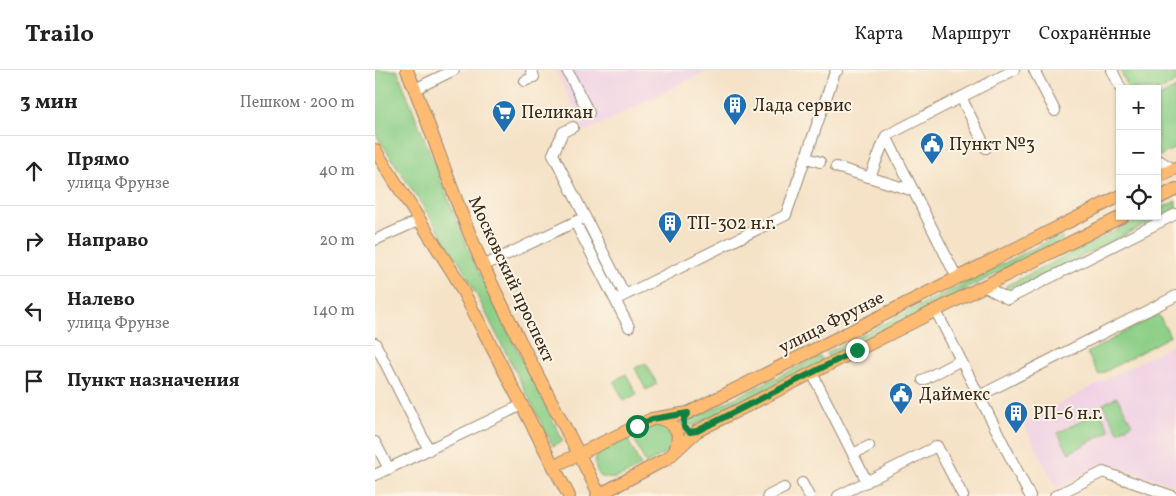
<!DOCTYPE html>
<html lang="ru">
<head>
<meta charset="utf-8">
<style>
  body { margin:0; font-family:Vollkorn,serif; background:#f2f2f2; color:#222 }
  .controls { position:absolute; right:15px; top:15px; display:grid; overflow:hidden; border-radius:0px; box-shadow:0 1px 4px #0004 }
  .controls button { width:45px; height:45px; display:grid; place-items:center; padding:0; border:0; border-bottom:1px solid #e0e0e0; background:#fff; color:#222; font:25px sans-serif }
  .stop { position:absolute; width:15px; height:15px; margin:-11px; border:4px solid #0b8043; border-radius:50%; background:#fff }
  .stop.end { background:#0b8043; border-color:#fff; box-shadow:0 1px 5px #0008 }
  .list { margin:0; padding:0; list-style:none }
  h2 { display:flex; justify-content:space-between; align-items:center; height:65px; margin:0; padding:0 20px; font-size:21px }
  h2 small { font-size:16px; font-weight:400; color:#767676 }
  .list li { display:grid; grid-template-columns:32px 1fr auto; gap:15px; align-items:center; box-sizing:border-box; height:70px; padding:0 20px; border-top:1px solid #e0e0e0 }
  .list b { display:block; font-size:19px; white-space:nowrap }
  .list p { margin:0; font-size:16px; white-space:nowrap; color:#767676 }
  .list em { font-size:16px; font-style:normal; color:#767676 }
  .icon { flex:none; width:28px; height:28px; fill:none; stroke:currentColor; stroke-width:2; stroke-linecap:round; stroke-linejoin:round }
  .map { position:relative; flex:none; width:801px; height:426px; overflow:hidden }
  header { display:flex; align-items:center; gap:30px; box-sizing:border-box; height:70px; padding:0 25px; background:#fff; border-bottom:1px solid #e0e0e0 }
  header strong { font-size:24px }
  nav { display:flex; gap:28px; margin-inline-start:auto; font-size:18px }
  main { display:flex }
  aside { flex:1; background:#fff }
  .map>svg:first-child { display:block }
  .built { fill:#f0d0e4 }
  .green { fill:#8ccf87; stroke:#647c52 }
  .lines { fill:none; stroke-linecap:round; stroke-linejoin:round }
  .minor-casing { stroke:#988672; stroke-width:12 }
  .major-casing { stroke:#988672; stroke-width:14 }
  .minor { stroke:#fff; stroke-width:10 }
  .major { stroke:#febb71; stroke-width:12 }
  .route { stroke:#0b8043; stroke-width:6 }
  .labels { text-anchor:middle; stroke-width:4; stroke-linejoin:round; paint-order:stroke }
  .poi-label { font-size:18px; fill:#3b2a1e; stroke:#fcf5e5; text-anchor:start }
  .street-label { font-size:18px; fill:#3b2a1e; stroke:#fcf5e5 }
</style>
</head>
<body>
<header>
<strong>Trailo</strong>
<nav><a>Карта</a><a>Маршрут</a><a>Сохранённые</a></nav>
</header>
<main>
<aside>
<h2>3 мин<small>Пешком · 200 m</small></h2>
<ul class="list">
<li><svg class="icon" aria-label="ahead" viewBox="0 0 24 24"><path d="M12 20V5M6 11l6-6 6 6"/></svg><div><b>Прямо</b><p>улица Фрунзе</p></div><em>40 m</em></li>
<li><svg class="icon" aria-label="right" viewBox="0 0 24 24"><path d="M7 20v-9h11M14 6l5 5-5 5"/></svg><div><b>Направо</b></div><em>20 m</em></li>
<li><svg class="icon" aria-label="left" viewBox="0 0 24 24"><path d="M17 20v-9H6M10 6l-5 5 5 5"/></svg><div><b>Налево</b><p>улица Фрунзе</p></div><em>140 m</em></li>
<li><svg class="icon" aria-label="arrive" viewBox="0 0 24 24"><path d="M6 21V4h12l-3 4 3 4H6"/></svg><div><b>Пункт назначения</b></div></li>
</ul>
</aside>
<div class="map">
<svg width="801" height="426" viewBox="0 0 801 426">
  <rect width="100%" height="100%" fill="#fcf5e5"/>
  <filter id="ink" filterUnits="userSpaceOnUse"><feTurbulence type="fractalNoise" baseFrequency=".02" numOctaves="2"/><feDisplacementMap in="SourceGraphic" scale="10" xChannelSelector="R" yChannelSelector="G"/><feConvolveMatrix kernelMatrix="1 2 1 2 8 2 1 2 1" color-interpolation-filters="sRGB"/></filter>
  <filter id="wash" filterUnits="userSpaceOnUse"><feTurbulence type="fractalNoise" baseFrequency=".0096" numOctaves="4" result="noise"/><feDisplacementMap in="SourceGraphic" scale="20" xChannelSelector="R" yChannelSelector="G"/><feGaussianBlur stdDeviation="1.12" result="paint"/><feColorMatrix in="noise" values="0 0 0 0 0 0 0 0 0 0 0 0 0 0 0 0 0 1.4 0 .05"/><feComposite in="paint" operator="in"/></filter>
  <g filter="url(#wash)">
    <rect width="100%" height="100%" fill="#f5e2c7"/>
    <path class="built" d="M 181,0 L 334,0 L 210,62 Z
      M 801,273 L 801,416 L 729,393 L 682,418 L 648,353 Z"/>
    <path class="green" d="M 0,0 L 22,0 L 98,191 L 188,371 L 178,376 L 87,196 L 0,63 Z
      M 745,0 L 801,0 L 801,12 L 782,22 L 782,19 L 754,19 Z
      M 801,18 L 801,78 L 782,87 L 782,28 Z
      M 801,131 L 801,139 L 634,223 L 631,222 L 631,216 L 770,146 L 782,146 L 782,140 Z
      M 685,165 L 688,170 L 454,289 L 451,283 Z
      M 783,244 L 795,266 L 724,305 L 712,283 Z
      M 445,286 L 448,292 L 320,355 L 314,355 L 314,351 L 317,349 Z
      M 271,293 L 282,314 L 271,320 L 260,298 Z
      M 251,304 L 262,324 L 249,331 L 239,311 Z
      M 742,327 L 757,354 L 743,362 L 728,334 Z
      M 725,341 L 735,361 L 694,383 L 683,363 Z
      M 279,355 C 296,355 299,366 295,380 L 271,394 L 257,365 Z
      M 252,368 L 266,396 C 252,403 239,413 225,406 C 209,383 236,376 252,368 Z"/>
  </g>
  <g filter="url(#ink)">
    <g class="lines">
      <g class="minor-casing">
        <path id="minor" d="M 192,0 L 214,43
          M 659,0 L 680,41
          M 737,0 L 746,19
          M 150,11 L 159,7 L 156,0
          M 40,19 L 79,0
          M 586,27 L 611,78
          M 198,57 L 188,62 L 178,84 L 250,225
          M 511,66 L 582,208
          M 432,88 L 445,92
          M 782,89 L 798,99
          M 461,97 L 539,121
          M 495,107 L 511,66 L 639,0
          M 200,152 L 254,257
          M 0,170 L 45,150
          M 108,196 L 204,150
          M 609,216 L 633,229 L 801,144
          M 240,230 L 411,145 L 460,2 L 463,0
          M 561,241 L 655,426
          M 0,273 L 54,380
          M 437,303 L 492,412
          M 548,310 L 586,290
          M 604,326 L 801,226
          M 0,372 L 14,399
          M 478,384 L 494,376
          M 0,405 L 147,335
          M 427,413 L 434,426
          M 393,426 L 409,418
          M 463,426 L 562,376 L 588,426
          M 680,426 L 728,402 L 797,426"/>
      </g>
      <g class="major-casing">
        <path id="major" d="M 32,0 C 59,64 79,132 108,195 C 144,274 187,349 225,426
          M 0,80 L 80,206 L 194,426
          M 782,107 L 801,98
          M 782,129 L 801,119
          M 284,348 C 303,355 306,362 300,381
          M 179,396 L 277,349 L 313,343 L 745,126
          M 222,426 L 293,388 L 322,361 L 748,146"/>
      </g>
      <use href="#minor" class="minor"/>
      <use href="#major" class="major"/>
    </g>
  </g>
  <g class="lines" filter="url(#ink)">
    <path class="route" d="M 262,356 L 277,349 L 313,343 L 309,348 L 309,357 L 315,362 L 322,361 L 482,280"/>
  </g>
  <defs>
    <g id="building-pin" transform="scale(1.25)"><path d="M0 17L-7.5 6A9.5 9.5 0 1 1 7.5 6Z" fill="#1f6fb2" stroke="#fcf5e5"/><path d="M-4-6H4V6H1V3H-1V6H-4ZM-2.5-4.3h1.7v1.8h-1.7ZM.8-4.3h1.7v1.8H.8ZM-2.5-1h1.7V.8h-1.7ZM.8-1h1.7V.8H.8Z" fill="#fff"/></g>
    <g id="supermarket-pin" transform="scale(1.25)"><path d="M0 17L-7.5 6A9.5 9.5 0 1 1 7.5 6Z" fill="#1f6fb2" stroke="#fcf5e5"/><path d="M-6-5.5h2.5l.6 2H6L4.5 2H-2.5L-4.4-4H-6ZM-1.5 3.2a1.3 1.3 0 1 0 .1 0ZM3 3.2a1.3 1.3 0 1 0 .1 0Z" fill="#fff"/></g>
    <g id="civic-pin" transform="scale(1.25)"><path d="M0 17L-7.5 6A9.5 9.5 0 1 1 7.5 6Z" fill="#1f6fb2" stroke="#fcf5e5"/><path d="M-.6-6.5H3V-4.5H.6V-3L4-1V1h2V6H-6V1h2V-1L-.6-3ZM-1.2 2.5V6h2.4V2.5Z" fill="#fff"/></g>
  </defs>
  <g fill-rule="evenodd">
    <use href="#building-pin" x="360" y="35"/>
    <use href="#supermarket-pin" x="129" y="42"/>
    <use href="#civic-pin" x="557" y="74"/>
    <use href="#building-pin" x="295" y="153"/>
    <use href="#civic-pin" x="526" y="324"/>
    <use href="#building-pin" x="641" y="343"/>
  </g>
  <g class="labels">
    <g class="poi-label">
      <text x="378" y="41">Лада сервис</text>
      <text x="146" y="48">Пеликан</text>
      <text x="574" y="80">Пункт №3</text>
      <text x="312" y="159">ТП-302 н.г.</text>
      <text x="544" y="330">Даймекс</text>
      <text x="658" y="349">РП-6 н.г.</text>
    </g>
    <g class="street-label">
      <text transform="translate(137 209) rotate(65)" y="6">Московский проспект</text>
      <text transform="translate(456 252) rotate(-27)" y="6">улица Фрунзе</text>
    </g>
  </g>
</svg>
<div class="controls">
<button>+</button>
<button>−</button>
<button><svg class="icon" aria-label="locate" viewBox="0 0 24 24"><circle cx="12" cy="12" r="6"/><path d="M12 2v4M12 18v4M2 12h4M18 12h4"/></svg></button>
</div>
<div class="stop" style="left:262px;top:356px"></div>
<div class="stop end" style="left:482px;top:280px"></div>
</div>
</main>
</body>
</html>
